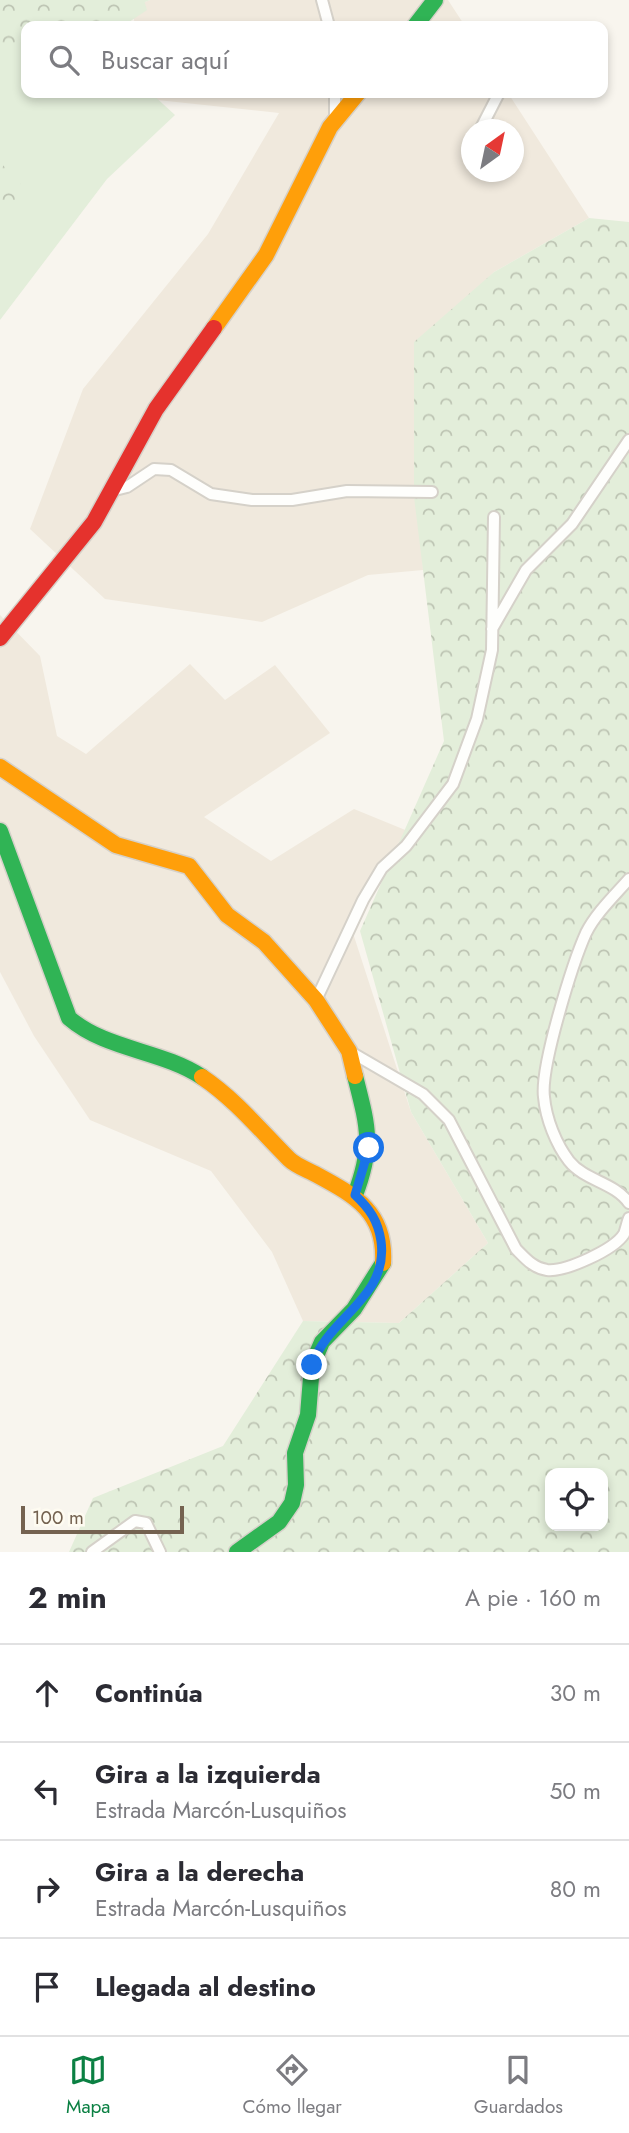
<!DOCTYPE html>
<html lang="es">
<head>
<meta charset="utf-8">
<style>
  body { margin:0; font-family:Jost,sans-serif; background:#f7f7f7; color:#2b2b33 }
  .controls { position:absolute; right:21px; bottom:21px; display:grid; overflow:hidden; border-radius:14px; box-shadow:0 4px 10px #0003 }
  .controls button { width:63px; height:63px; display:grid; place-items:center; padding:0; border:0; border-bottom:2px solid #e1e1e2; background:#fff; color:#2b2b33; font:35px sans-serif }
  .compass { position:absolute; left:461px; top:119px; width:63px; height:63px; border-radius:50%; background:#fff; box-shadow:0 4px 10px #0003; rotate:33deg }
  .scale { position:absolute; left:21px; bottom:18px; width:163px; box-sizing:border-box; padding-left:7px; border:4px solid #746250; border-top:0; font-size:19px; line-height:24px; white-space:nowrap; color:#746250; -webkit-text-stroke:5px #fefbf1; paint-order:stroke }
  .stop { position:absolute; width:21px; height:21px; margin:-16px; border:5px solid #1a73e8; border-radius:50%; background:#fff }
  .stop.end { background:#1a73e8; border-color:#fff; box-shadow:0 2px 7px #0008 }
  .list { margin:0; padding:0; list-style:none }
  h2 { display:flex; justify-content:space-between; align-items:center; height:91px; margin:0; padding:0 28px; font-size:30px }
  h2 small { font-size:23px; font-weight:400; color:#7c7c81 }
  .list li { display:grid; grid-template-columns:46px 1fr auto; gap:21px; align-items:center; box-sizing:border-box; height:98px; padding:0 28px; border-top:2px solid #e1e1e2 }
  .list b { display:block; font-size:26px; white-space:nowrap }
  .list p { margin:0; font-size:23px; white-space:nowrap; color:#7c7c81 }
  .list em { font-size:23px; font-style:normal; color:#7c7c81 }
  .icon { flex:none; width:38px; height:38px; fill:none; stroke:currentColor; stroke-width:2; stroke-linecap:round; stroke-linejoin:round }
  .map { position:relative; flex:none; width:629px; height:1552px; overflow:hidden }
  .search { position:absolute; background:#fff; box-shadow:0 4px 10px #0003; left:21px; right:21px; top:21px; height:77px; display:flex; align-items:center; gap:18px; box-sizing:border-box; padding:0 24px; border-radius:14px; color:#7c7c81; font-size:26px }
  .sheet { height:483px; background:#fff }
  nav { display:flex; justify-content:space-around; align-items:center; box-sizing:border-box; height:98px; border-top:2px solid #e1e1e2; background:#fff; font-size:19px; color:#7c7c81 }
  nav a { display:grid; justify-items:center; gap:4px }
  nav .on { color:#0b8043 }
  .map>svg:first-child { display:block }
  .residential { fill:#f0e9dd; fill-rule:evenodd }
  .green { fill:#e3eeda }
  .forest { fill:url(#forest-crowns); fill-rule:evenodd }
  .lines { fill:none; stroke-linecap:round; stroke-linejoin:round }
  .street-casing { stroke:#d5d1c9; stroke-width:14 }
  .fast-casing { stroke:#d6d1c9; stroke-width:19 }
  .slow-casing { stroke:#d6d1c9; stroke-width:19 }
  .jam-casing { stroke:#d6d1c9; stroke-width:19 }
  .street { stroke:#fefefc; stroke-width:10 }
  .fast { stroke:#30b455; stroke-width:16 }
  .slow { stroke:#ff9f0a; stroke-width:16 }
  .jam { stroke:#e5322d; stroke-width:16 }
  .route { stroke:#1a73e8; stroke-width:9 }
</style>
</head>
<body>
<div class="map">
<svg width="629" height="1552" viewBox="0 0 629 1552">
  <defs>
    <pattern id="forest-crowns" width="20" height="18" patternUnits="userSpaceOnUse" patternTransform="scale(1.75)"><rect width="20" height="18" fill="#e3eeda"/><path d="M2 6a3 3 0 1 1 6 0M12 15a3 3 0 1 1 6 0" fill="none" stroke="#bdc4b3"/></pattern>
  </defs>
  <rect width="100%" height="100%" fill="#f8f5ee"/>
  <path class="residential" d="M 150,0 L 448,0 L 465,26 L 135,26 L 132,7 Z
    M 146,93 L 508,93 L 589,218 L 494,272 L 414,359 L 423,570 L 368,575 L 262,622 L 105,599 L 30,529 L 83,389 L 208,234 L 279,113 L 148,99 ZM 472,130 L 514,130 L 514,172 L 472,172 Z
    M 0,615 L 40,656 L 57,736 L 86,754 L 190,664 L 225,700 L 275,665 L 330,733 L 204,817 L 271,861 L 354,809 L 415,834 L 351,927 L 411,1112 L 488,1243 L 399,1323 L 303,1321 L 272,1252 L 211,1171 L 90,1120 L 34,1036 L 0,972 Z"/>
  <path class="green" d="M 0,0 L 144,0 L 147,10 L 123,26 L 26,26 L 26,93 L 151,93 L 175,115 L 107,179 L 0,320 Z"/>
  <path class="forest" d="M 0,0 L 150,0 L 87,26 L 26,26 L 26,46 L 0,54 Z
    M 0,162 L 26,190 L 0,219 Z
    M 589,218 L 629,222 L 629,1552 L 69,1552 L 93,1498 L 223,1446 L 303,1321 L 399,1323 L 488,1243 L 411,1112 L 360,931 L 444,741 L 414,497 L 414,342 L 494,272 ZM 550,1473 L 603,1473 L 603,1526 L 550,1526 Z"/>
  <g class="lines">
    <g class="street-casing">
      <path id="street" d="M 322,0 L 329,26
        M 335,119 L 335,93
        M 480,130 L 499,93
        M 471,149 L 472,147
        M 111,491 L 127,487 L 154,469 L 171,470 L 211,494 L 252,500 L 292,500 L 347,491 L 432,492
        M 492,629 L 526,570 L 572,524 L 629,440
        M 629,879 C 615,895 596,913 586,933 C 573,962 540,1067 544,1097 C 546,1119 556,1144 569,1161 C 585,1181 614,1182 629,1203
        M 316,1000 L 363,900 L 382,868 L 406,846 L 453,784 L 477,719 L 492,650 L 494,517
        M 349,1051 L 423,1094 L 449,1120 L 516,1249 C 525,1258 533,1268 547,1270 C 565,1272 614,1250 624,1234 C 626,1229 627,1223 629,1218
        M 92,1552 L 135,1521 L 146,1523 L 160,1552"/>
    </g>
    <g class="fast-casing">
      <path id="fast" d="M 415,26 L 435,0
        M 0,831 L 69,1018 C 106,1050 161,1050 202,1077
        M 355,1195 C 374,1145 368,1127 355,1076
        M 237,1552 L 279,1522 L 292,1503 L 296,1485 L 295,1453 L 308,1415 L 312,1365 L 322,1342 L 354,1309 L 383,1263"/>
    </g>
    <g class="slow-casing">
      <path id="slow" d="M 214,328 L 266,255 L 330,127 L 358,93
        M 0,767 L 116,845 L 189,866 L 227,915 L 264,942 L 316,1000 L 349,1051 L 355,1076
        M 202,1077 C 236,1100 260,1130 289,1159 C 296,1166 308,1170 317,1175 C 356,1196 386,1213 383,1263"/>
    </g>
    <g class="jam-casing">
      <path id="jam" d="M 0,638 L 94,522 L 156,409 L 214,328"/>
    </g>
    <use href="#street" class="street"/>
    <use href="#fast" class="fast"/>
    <use href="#slow" class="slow"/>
    <use href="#jam" class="jam"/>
  </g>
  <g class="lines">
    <path class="route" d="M 312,1365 C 328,1317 389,1298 381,1241 C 378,1221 370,1209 355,1195 L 369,1148"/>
  </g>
</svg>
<div class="controls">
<button><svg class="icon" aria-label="locate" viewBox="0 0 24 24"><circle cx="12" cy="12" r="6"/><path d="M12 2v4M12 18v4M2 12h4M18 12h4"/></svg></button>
</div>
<svg class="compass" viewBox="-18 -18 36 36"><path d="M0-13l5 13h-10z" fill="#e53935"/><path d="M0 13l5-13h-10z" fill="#7c7c81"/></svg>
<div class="scale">100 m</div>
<div class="stop" style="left:369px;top:1148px"></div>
<div class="stop end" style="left:312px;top:1365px"></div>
<div class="search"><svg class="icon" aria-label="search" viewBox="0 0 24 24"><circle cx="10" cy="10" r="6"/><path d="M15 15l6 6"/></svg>Buscar aquí</div>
</div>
<section class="sheet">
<h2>2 min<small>A pie · 160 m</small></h2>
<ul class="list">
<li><svg class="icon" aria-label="ahead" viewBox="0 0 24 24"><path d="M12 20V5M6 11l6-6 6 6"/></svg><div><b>Continúa</b></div><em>30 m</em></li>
<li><svg class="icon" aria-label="left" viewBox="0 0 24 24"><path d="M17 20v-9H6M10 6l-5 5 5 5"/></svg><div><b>Gira a la izquierda</b><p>Estrada Marcón-Lusquiños</p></div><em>50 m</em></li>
<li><svg class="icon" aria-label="right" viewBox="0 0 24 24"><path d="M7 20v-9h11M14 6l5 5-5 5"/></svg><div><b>Gira a la derecha</b><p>Estrada Marcón-Lusquiños</p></div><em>80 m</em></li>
<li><svg class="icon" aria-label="arrive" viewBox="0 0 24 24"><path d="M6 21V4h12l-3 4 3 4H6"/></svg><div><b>Llegada al destino</b></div></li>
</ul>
</section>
<nav>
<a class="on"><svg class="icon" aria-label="map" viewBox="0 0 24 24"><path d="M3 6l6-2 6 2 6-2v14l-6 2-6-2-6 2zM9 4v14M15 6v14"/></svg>Mapa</a>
<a><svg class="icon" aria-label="directions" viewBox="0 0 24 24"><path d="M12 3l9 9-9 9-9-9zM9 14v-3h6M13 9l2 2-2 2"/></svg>Cómo llegar</a>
<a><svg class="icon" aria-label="saved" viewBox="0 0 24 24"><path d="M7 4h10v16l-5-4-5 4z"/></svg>Guardados</a>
</nav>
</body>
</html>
